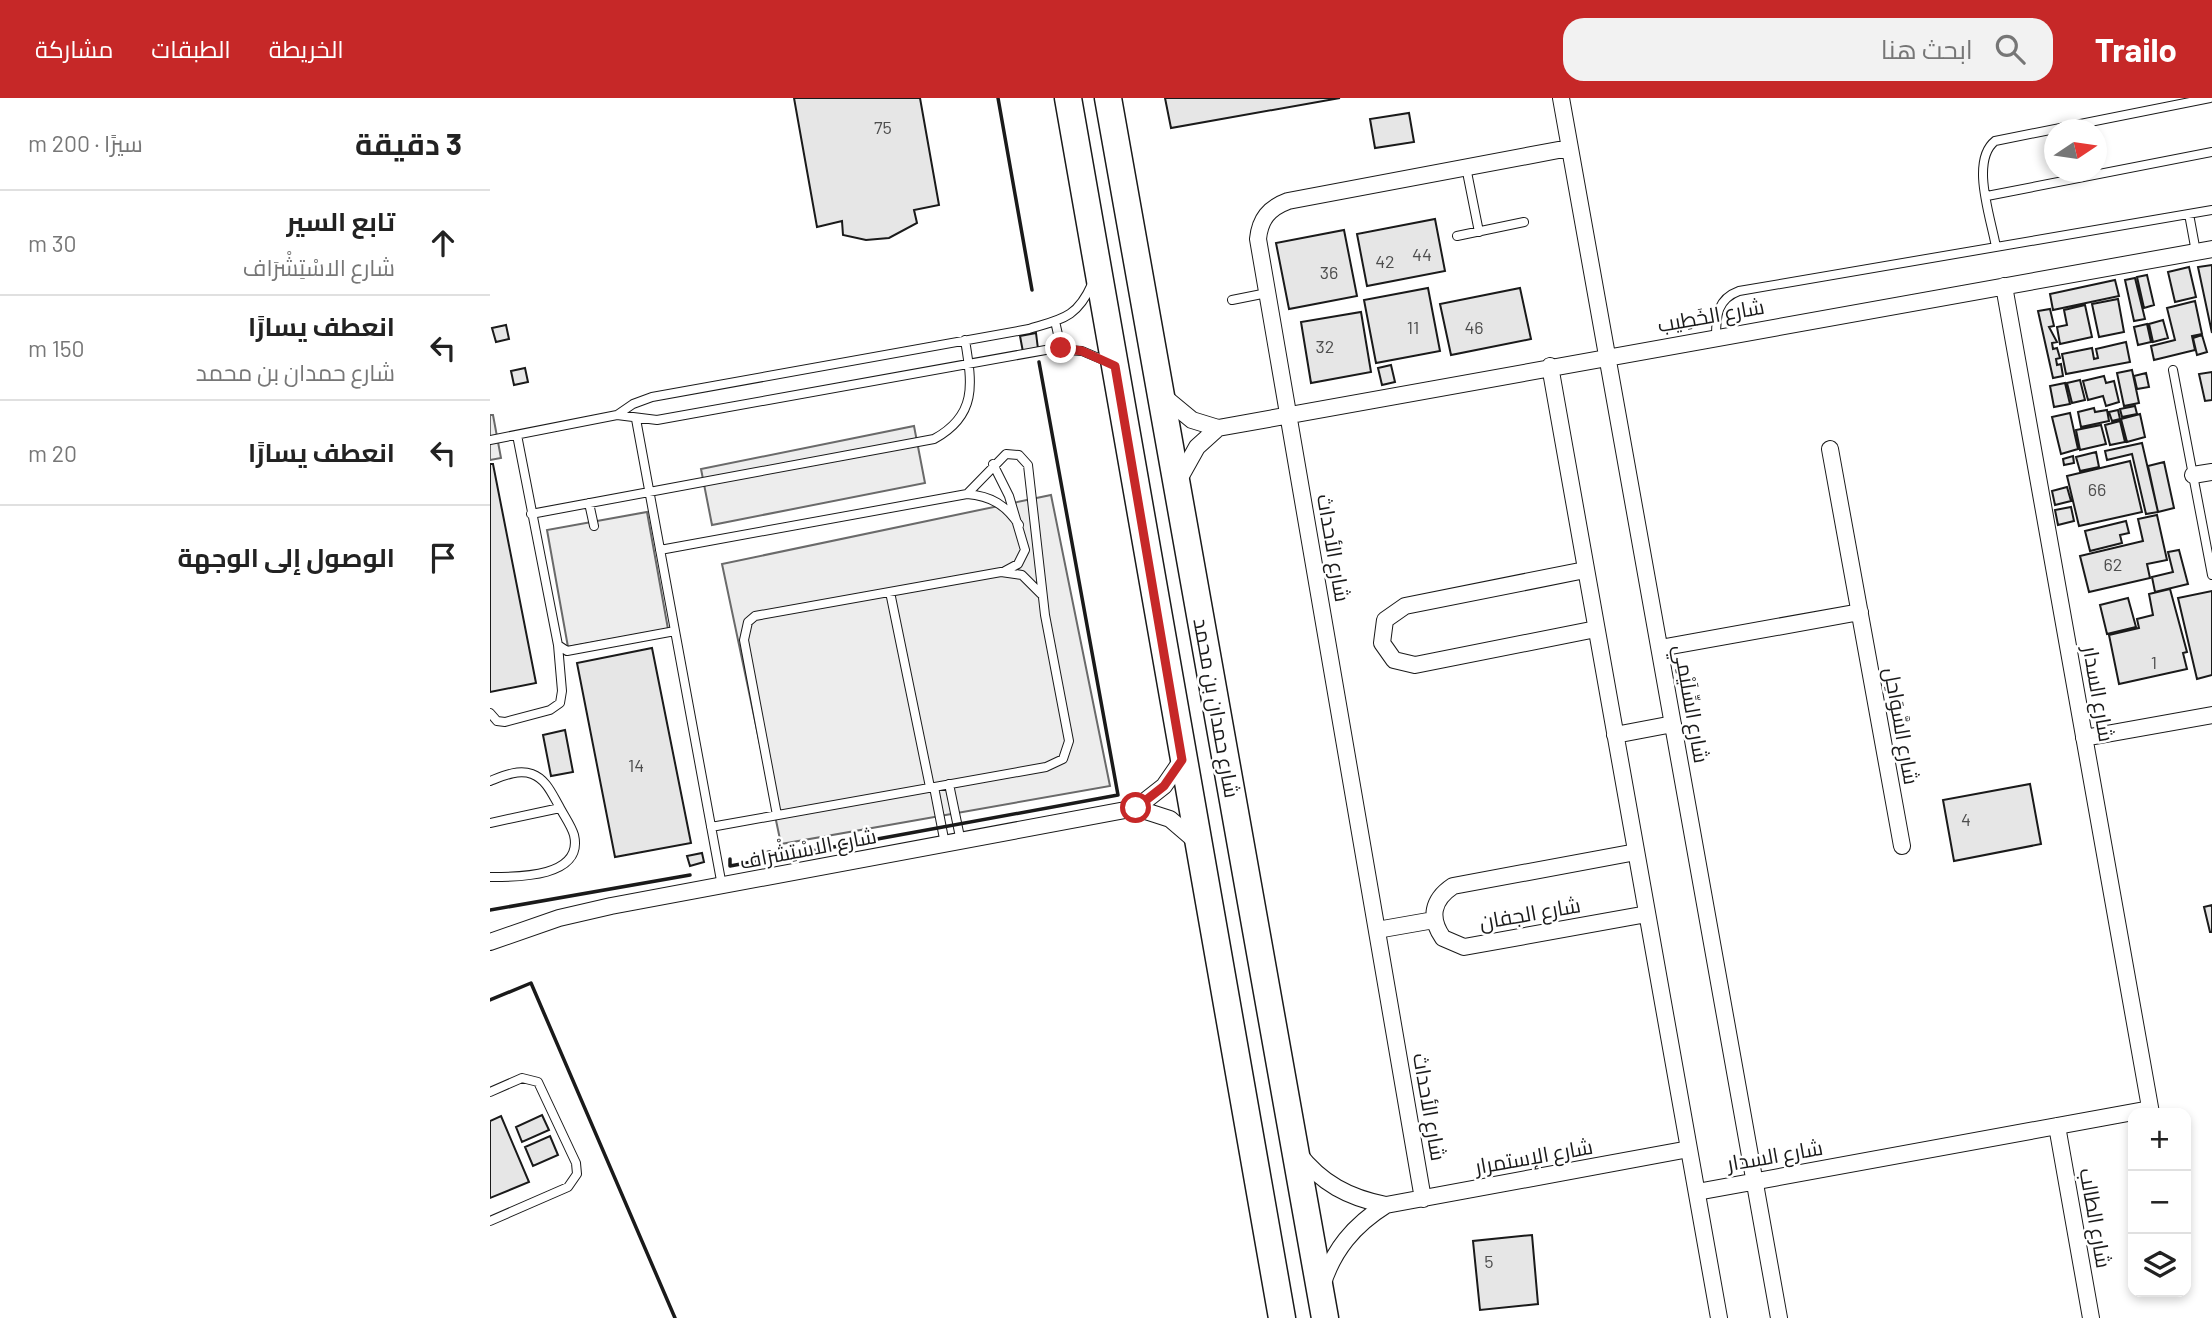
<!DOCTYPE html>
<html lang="ar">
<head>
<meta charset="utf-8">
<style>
  body { margin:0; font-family:Barlow,Cairo,sans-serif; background:#f2f2f2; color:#222; direction:rtl }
  .controls { position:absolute; right:21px; bottom:21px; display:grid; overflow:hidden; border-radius:14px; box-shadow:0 4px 10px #0003 }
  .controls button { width:63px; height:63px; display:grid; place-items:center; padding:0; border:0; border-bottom:2px solid #e0e0e0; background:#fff; color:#222; font:35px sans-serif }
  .compass { position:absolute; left:1554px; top:21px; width:63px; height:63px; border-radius:50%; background:#fff; box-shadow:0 4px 10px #0003; rotate:77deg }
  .stop { position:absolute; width:21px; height:21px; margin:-16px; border:5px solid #c62828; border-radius:50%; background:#fff }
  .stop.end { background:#c62828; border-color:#fff; box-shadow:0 2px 7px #0008 }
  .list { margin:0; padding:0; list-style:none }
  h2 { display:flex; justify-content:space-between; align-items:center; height:91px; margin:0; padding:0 28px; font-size:30px }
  h2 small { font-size:23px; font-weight:400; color:#767676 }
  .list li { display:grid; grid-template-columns:46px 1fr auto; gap:21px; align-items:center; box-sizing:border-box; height:105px; padding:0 28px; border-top:2px solid #e0e0e0 }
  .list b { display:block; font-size:26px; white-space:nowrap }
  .list p { margin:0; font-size:23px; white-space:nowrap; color:#767676 }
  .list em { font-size:23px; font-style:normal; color:#767676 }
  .icon { flex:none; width:38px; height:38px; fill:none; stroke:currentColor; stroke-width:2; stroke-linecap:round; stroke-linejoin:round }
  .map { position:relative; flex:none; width:1722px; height:1220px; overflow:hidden; direction:ltr }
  header { display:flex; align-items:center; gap:42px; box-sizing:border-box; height:98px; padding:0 35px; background:#c62828; color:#fff }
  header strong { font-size:33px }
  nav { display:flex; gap:38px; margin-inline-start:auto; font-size:24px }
  .search { width:490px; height:63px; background:#f2f2f2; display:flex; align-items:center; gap:18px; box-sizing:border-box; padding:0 24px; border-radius:21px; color:#767676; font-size:26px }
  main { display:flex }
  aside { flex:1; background:#fff }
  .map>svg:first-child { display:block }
  .built { fill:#ededed; stroke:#6a6a6a; stroke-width:2 }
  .building { fill:#e6e6e6; stroke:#1a1a1a; stroke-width:2 }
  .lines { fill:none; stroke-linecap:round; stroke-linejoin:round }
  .service-casing { stroke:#1a1a1a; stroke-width:10 }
  .minor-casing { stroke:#1a1a1a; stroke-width:18 }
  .primary-casing { stroke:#1a1a1a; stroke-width:29 }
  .service { stroke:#fff; stroke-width:8 }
  .minor { stroke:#fff; stroke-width:16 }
  .primary { stroke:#fff; stroke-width:26 }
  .wall { stroke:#1a1a1a; stroke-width:3.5 }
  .route { stroke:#c62828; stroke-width:9 }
  .labels { text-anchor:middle; stroke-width:5; stroke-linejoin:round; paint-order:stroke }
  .number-label { font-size:18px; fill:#4d4d4d }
  .street-label { font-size:21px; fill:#1a1a1a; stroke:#fff }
</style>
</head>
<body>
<header>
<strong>Trailo</strong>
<div class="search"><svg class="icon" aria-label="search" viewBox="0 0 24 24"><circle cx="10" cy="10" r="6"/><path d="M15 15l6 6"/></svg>ابحث هنا</div>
<nav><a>الخريطة</a><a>الطبقات</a><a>مشاركة</a></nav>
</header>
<main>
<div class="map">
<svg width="1722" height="1220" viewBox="0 0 1722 1220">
  <rect width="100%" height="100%" fill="#fff"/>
  <path class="built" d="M 0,317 L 3,317 L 11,360 L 0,362 Z
    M 424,328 L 435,385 L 222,427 L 211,371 Z
    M 561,397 L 620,688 L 291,746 L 232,466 Z
    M 157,414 L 178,531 L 78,549 L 57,432 Z"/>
  <path class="building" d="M 304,0 L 430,0 L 449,107 L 424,112 L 427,125 L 399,140 L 376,142 L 353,137 L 352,123 L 327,129 Z
    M 675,0 L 850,0 L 681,30 Z
    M 919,15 L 924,44 L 885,50 L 880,21 Z
    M 945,121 L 955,173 L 877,188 L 867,136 Z
    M 854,132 L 867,198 L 799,211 L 786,145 Z
    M 1722,167 L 1722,235 L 1708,169 Z
    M 1699,169 L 1706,199 L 1685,204 L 1678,174 Z
    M 1657,177 L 1664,207 L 1654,210 L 1647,179 Z
    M 1645,180 L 1655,221 L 1644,223 L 1635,182 Z
    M 1625,182 L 1629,198 L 1563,212 L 1560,196 Z
    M 938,190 L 950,253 L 886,265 L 874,202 Z
    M 1030,190 L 1041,241 L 961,257 L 950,206 Z
    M 1628,201 L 1634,234 L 1609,239 L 1602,206 Z
    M 1705,203 L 1712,236 L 1702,238 L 1705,252 L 1664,262 L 1661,248 L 1685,242 L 1677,210 Z
    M 1595,207 L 1602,239 L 1570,246 L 1567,229 L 1577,227 L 1574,212 Z
    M 1560,211 L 1564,228 L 1559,229 L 1567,244 L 1562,245 L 1563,251 L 1567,250 L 1570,260 L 1566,261 L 1567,267 L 1571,266 L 1573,278 L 1563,280 L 1548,213 Z
    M 871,214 L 881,274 L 821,285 L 811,224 Z
    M 1673,222 L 1678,240 L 1663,244 L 1659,226 Z
    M 1657,226 L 1661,244 L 1648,247 L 1644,229 Z
    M 16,227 L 19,241 L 6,244 L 2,230 Z
    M 546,235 L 548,251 L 533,254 L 530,238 Z
    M 1712,237 L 1717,254 L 1707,257 L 1703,240 Z
    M 1636,244 L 1640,264 L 1576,276 L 1572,256 L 1602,250 L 1604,261 L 1608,260 L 1606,251 Z
    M 901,267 L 905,284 L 892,287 L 888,270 Z
    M 35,270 L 38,284 L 24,287 L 21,273 Z
    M 1642,272 L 1649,305 L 1634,308 L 1627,275 Z
    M 1722,274 L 1722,302 L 1715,303 L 1709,276 Z
    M 1656,275 L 1659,289 L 1647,291 L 1644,278 Z
    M 1614,278 L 1616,285 L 1624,283 L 1629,304 L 1616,308 L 1613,298 L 1598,302 L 1593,283 Z
    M 1590,282 L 1595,302 L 1582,305 L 1577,285 Z
    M 1575,285 L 1580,306 L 1564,309 L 1560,288 Z
    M 1645,308 L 1647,316 L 1632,319 L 1630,311 Z
    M 1604,310 L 1605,314 L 1617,312 L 1619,323 L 1591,329 L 1588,314 Z
    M 1628,312 L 1630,321 L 1622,323 L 1619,314 Z
    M 1580,315 L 1588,351 L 1571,356 L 1562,319 Z
    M 1650,316 L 1655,339 L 1637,344 L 1631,321 Z
    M 1630,323 L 1635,344 L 1620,347 L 1615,327 Z
    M 1611,327 L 1616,346 L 1590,352 L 1586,332 Z
    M 1652,345 L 1668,414 L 1656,416 L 1642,356 L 1617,362 L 1615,353 Z
    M 1606,354 L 1609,369 L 1590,373 L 1586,359 Z
    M 1583,358 L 1584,365 L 1574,367 L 1573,361 Z
    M 1640,363 L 1652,414 L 1589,428 L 1577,378 Z
    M 1674,364 L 1684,410 L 1668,414 L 1658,368 Z
    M 0,366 L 3,366 L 46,585 L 0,594 Z
    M 1577,389 L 1581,403 L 1565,407 L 1562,393 Z
    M 1581,409 L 1584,423 L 1568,427 L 1565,412 Z
    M 1667,417 L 1677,462 L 1657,466 L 1660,480 L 1599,494 L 1590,458 L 1653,443 L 1648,421 Z
    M 1636,423 L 1639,435 L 1630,437 L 1632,445 L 1600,453 L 1595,433 Z
    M 1689,452 L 1698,486 L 1665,494 L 1662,479 L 1683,474 L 1678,454 Z
    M 1680,491 L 1697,554 L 1693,555 L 1697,571 L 1629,586 L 1619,537 L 1649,530 L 1647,521 L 1663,517 L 1659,496 Z
    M 1722,493 L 1722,577 L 1707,581 L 1688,500 Z
    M 1638,500 L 1646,529 L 1617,536 L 1610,507 Z
    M 162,550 L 201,745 L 125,759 L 87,565 Z
    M 75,632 L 83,674 L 61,678 L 53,637 Z
    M 1540,686 L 1551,746 L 1464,763 L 1453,702 Z
    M 212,755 L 214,764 L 200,768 L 197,758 Z
    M 1722,807 L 1722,834 L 1720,834 L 1714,809 Z
    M 52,1017 L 59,1032 L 32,1044 L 26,1029 Z
    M 11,1018 L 39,1084 L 0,1100 L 0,1023 Z
    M 60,1038 L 68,1057 L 43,1068 L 35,1049 Z
    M 1042,1137 L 1048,1206 L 990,1212 L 983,1143 Z"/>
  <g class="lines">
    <g class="service-casing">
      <path id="service" d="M 976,69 L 989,134
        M 1497,98 L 1722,54
        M 1699,116 L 1706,154
        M 967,138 L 1034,124
        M 1506,149 C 1501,120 1480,63 1505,43 L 1720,0
        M 742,202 L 777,195
        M 565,223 L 571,250
        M 1226,239 C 1226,218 1227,201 1249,193 L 1722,112
        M 1683,272 L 1722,477
        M 127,317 L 167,322 L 561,251 L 592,253 L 618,264
        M 146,321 L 232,788
        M 27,337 L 68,547 L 77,553 L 185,533
        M 0,342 L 127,317 L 143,306 L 162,299 L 539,231 C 572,221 587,220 602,186
        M 503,366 L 519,398 L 535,452 L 528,466 L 515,473
        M 99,405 L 104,428
        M 41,416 L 444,341 C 488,317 482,285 475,242
        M 170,452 L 477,396 C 501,398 516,407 529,427
        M 400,494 L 440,689
        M 0,615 L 7,623 L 15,624 L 60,612 L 70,605 L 72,593 L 68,547
        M 0,683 C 13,678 28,671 42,676 C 56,681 62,696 69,708 C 74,718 81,727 84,737 C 94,780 26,779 0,779
        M 459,686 L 471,744
        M 444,689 L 455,746
        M 287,717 L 254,542 L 258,524 L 265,518 L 511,474 L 532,477 L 551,496
        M 0,725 L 70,710
        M 221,729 L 556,669 L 573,661 L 579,643 L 555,517 L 538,367 L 529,357 L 516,356 L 477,396
        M 0,994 L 32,980 L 48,984 L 86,1065 L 87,1076 L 78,1089 L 0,1123"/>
    </g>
    <g class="minor-casing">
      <path id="minor" d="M 1071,0 L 1289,1220
        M 1514,188 L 1661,1015
        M 1060,268 L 1229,1220
        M 673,298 L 702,322 L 728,330 L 1722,151
        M 1340,351 L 1412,748
        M 1703,377 L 1722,374
        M 688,383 L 707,349 L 728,330
        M 1095,472 L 915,508 L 895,522 L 892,545 L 904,562 L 925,567 L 1106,531
        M 1170,550 L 1370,514
        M 1125,637 L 1183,626
        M 1594,640 L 1722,617
        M 646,710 L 674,688 L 692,662
        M 1146,754 L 963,788 C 942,802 939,820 953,840 L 974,849 L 1157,816
        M 887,832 L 944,822
        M 0,844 L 69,820 L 121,808 L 646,710 L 680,721 L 708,745
        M 1567,1028 L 1601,1220
        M 808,1055 C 831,1085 859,1100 896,1107 L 1199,1051
        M 1207,1094 L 1660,1011
        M 933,1101 L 768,141 C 770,121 779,110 798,103 L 1079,50
        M 832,1188 C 843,1152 864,1127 896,1107"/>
    </g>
    <g class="primary-casing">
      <path id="primary" d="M 578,0 L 792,1220
        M 618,0 L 835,1220"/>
    </g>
    <use href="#service" class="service"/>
    <use href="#minor" class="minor"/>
    <use href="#primary" class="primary"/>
    <path class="wall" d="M 508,0 L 542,192
      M 240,761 L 240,768 L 628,697 L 549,264
      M 0,812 L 200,777
      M 0,902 L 41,885 L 185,1220"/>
  </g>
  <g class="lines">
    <path class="route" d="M 571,250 L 592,253 L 625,268 L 692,662 L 674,688 L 646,710"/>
  </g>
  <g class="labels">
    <g class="number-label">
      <text x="393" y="36">75</text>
      <text x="932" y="163">44</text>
      <text x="895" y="170">42</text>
      <text x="839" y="181">36</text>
      <text x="923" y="236">11</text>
      <text x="984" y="236">46</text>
      <text x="835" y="255">32</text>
      <text x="1607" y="398">66</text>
      <text x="1623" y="473">62</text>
      <text x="1664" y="571">1</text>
      <text x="146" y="674">14</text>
      <text x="1476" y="728">4</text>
      <text x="999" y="1170">5</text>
    </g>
    <g class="street-label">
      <text transform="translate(1221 218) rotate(-10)" y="7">شارع الخَطِيب</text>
      <text transform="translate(843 450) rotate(80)" y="7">شارع الأحداث</text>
      <text transform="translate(1608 596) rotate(80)" y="7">شارع السدار</text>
      <text transform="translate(1201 606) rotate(80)" y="7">شارع السِّلَيْمِي</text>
      <text transform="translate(726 610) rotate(80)" y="7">شارع حمدان بن محمد</text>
      <text transform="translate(1411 628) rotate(80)" y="7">شارع السَّوَاحِل</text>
      <text transform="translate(318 751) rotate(-11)" y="7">شارع الاسْتِشْرَاف</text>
      <text transform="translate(1040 816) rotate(-10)" y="7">شارع الجفان</text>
      <text transform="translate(939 1009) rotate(80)" y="7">شارع الأحداث</text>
      <text transform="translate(1285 1058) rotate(-10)" y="7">شارع السدار</text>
      <text transform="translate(1044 1059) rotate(-10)" y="7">شارع الإستمرار</text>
      <text transform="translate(1605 1120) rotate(80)" y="7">شارع الطالب</text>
    </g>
  </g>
</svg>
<div class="controls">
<button>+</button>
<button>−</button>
<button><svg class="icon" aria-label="layers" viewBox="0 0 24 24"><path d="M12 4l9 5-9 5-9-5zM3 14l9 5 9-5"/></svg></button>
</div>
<svg class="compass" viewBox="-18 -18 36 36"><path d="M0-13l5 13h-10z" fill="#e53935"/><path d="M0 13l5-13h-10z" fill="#767676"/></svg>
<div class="stop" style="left:646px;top:710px"></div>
<div class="stop end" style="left:571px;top:250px"></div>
</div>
<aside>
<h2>3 دقيقة<small>سيرًا · 200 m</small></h2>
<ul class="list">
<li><svg class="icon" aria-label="ahead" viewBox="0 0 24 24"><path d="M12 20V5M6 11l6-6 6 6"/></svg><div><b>تابع السير</b><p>شارع الاسْتِشْرَاف</p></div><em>30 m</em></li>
<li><svg class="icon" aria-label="left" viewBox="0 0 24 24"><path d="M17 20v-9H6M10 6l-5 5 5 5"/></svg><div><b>انعطف يسارًا</b><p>شارع حمدان بن محمد</p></div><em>150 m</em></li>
<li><svg class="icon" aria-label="left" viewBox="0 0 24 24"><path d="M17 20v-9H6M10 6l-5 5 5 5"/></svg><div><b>انعطف يسارًا</b></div><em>20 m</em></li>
<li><svg class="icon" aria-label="arrive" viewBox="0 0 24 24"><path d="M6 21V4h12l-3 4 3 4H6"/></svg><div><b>الوصول إلى الوجهة</b></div></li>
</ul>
</aside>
</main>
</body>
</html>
